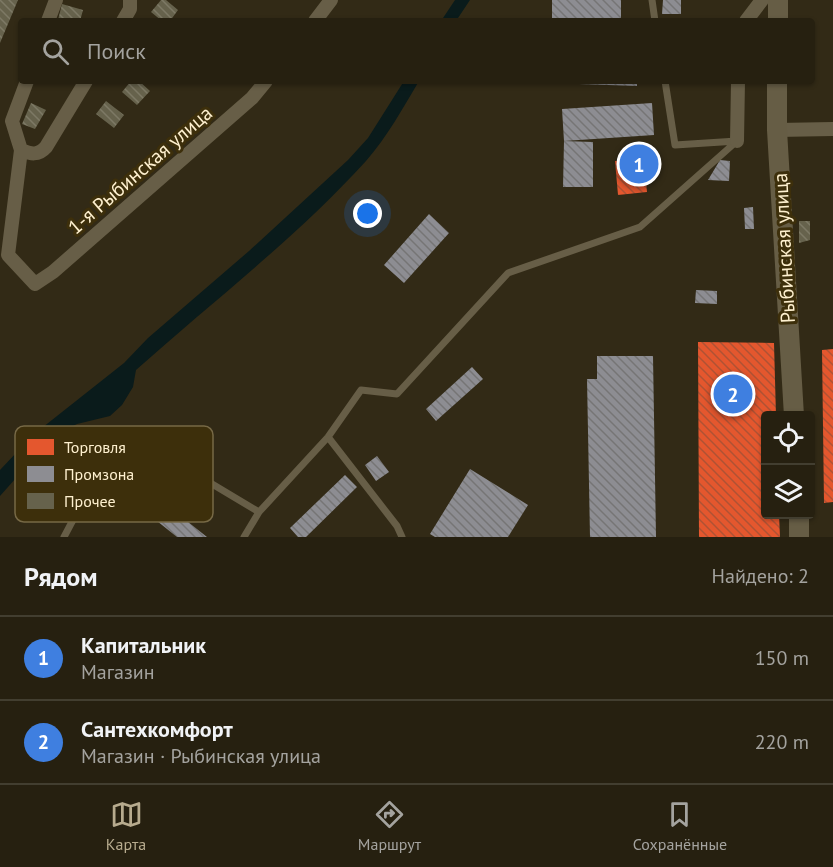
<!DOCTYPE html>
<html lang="ru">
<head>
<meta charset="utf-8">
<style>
  body { margin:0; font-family:"PT Sans",sans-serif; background:#322d1e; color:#f1f3f6 }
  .controls { position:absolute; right:18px; bottom:18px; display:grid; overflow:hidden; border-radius:6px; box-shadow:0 2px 4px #0004 }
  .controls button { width:54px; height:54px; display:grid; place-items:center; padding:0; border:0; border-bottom:2px solid #423e30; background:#262010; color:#f1f3f6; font:30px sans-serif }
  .you { position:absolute; left:368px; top:214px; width:21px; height:21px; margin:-15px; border:4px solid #fff; border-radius:50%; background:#1a73e8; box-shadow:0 0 0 9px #1a73e833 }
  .badge { display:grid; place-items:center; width:39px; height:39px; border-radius:50%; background:#b7ab8e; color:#fff; font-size:20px; font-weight:700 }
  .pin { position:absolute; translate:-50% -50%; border:3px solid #fff; box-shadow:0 2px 6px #0006 }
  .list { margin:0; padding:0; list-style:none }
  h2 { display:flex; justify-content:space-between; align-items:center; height:78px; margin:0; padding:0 24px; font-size:26px }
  h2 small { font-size:20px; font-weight:400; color:#a4a39f }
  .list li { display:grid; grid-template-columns:39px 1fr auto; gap:18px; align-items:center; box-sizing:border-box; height:84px; padding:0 24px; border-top:2px solid #423e30 }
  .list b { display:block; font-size:22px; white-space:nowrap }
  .list p { margin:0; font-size:20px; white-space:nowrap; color:#a4a39f }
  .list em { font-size:20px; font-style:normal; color:#a4a39f }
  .icon { flex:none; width:33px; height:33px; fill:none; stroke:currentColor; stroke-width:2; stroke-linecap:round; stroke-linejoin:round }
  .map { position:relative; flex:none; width:833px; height:537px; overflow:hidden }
  .search { position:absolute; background:#262010; box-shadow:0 2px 4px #0004; left:18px; right:18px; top:18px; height:66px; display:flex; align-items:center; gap:15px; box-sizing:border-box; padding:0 21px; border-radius:6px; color:#a4a39f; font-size:22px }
  .sheet { height:246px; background:#262010 }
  nav { display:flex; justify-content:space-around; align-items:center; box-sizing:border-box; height:84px; border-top:2px solid #423e30; background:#262010; font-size:16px; color:#a4a39f }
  nav a { display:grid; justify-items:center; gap:3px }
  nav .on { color:#b7ab8e }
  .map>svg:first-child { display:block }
  .water { fill:#0a1b1b }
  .shops { fill:url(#shops-back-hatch) }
  .industry { fill:url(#industry-back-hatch) }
  .building { fill:url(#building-back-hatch) }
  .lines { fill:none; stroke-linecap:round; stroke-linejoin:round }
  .lane { stroke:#675e47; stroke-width:7 }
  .street { stroke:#675e47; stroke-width:14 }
  .secondary { stroke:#665d45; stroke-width:20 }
  .labels { text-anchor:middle; stroke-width:6; stroke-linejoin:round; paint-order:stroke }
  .street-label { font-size:20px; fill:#fef0cf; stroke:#3d2f0b }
  .key { fill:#3d2f0b; stroke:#776946; stroke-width:1.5 }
  .key-label { font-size:16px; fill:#fef0cf }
</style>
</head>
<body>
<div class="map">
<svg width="833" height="537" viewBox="0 0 833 537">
  <defs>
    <pattern id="shops-back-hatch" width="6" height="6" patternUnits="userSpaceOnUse" patternTransform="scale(1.5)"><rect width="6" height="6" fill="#e4572e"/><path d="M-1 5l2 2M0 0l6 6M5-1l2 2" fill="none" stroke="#af5234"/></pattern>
    <pattern id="industry-back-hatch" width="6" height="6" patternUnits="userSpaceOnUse" patternTransform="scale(1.5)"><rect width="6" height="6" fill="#8d8d92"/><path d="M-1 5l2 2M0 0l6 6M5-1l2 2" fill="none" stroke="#767575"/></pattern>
    <pattern id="building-back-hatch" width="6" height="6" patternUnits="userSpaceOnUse" patternTransform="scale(1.5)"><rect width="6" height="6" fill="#66624c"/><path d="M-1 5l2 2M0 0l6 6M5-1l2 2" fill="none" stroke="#7d7965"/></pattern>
  </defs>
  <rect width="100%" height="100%" fill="#322a16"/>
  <path class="water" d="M 455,0 L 470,0 L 456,21 L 441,21 Z
    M 404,81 L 419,81 C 403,108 387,137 366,161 C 296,238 213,301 136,370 L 133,387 L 122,405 L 110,416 L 77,424 L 45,440 L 24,469 L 0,496 L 0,470 L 33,435 L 124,363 L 148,338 L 249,251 L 348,160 L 368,138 Z"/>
  <path class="shops" d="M 644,158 L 647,192 L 618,195 L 615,161 Z
    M 698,342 L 774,343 L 776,416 L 766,416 L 766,514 L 779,514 L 780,537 L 699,537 Z
    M 833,349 L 833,502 L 824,503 L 822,350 Z"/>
  <path class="industry" d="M 552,0 L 621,0 L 621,19 L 552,18 Z
    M 663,0 L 681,0 L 681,14 L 662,14 Z
    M 550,81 L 637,81 L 637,86 L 550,83 Z
    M 652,103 L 654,135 L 564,141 L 562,109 Z
    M 564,141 L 593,142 L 593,187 L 563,187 Z
    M 720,160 L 730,161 L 729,181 L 708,180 Z
    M 753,207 L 754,229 L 745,229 L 744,208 Z
    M 429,214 L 449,233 L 404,283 L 384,265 Z
    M 696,290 L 717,291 L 717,304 L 695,303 Z
    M 597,356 L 653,356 L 656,537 L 590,537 L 587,379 L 597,379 Z
    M 472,367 L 483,379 L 436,421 L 426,409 Z
    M 377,456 L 389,472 L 376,481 L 365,465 Z
    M 470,469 L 528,505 L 508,537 L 435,537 L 430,534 Z
    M 345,475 L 357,487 L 306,537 L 298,537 L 290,528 Z
    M 168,506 L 207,537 L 177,537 L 157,521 Z"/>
  <path class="building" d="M 0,0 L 18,0 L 0,43 Z
    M 161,0 L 166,0 L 178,10 L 170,21 L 162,21 L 151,12 Z
    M 62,4 L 83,10 L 80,21 L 58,20 Z
    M 131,81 L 139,81 L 150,91 L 137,105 L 122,92 Z
    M 106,101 L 124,115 L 114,128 L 96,114 Z
    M 31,103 L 46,110 L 35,129 L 22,124 Z
    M 799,221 L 810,221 L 810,240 L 799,243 Z"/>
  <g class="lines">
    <path class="lane" d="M 652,0 L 655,21
      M 665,81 L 675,145 L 737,141
      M 328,437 L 397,526 L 402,537
      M 64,537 L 91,486 L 117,463 L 167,457 L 259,512 L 328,437 L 361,390 L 397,394 L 508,273 L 640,227 L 737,141
      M 244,537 L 259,512"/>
    <path class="street" d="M 48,21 L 56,0
      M 123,21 L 130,9 L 130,0
      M 315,21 L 331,0
      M 746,21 L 762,0
      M 27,81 L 12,121 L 21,150 L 8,255 L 35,284 L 53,272 L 252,98 L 266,81
      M 777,130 L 833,129
      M 737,141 L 738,81
      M 21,150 C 31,154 38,156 46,147 L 86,81"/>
    <path class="secondary" d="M 778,21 L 778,0
      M 777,81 L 777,130 L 794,416
      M 799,514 L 799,537"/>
  </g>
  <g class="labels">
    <g class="street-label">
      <text transform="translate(140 170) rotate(-41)" y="7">1-я Рыбинская улица</text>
      <text transform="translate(784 248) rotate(-93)" y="7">Рыбинская улица</text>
    </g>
  </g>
  <rect x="15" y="426" width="198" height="96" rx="9" class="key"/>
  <rect x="27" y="439" width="27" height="16" fill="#e4572e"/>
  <rect x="27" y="466" width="27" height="16" fill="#8d8d92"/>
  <rect x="27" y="493" width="27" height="16" fill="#66624c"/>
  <g class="key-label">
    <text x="64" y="453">Торговля</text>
    <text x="64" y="480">Промзона</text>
    <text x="64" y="507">Прочее</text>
  </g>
</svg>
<div class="controls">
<button><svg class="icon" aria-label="locate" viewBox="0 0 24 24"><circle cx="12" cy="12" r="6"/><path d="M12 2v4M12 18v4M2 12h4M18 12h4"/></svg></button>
<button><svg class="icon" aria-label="layers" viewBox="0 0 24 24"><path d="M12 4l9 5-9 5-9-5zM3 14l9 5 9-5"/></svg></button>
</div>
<div class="you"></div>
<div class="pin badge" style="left:639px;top:164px;background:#3f7fe0">1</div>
<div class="pin badge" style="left:733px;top:394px;background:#3f7fe0">2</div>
<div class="search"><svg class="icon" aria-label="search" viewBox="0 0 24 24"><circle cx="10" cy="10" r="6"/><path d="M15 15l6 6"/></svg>Поиск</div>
</div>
<section class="sheet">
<h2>Рядом<small>Найдено: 2</small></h2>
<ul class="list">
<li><span class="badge" style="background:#3f7fe0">1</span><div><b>Капитальник</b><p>Магазин</p></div><em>150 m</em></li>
<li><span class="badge" style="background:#3f7fe0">2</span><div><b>Сантехкомфорт</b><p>Магазин · Рыбинская улица</p></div><em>220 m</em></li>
</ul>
</section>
<nav>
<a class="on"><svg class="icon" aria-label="map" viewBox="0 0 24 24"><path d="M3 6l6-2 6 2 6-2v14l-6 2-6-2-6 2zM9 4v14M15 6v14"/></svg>Карта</a>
<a><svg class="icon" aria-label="directions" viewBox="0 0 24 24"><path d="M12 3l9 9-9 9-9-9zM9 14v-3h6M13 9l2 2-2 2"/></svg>Маршрут</a>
<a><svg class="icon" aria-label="saved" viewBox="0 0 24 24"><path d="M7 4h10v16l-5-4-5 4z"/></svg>Сохранённые</a>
</nav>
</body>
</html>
